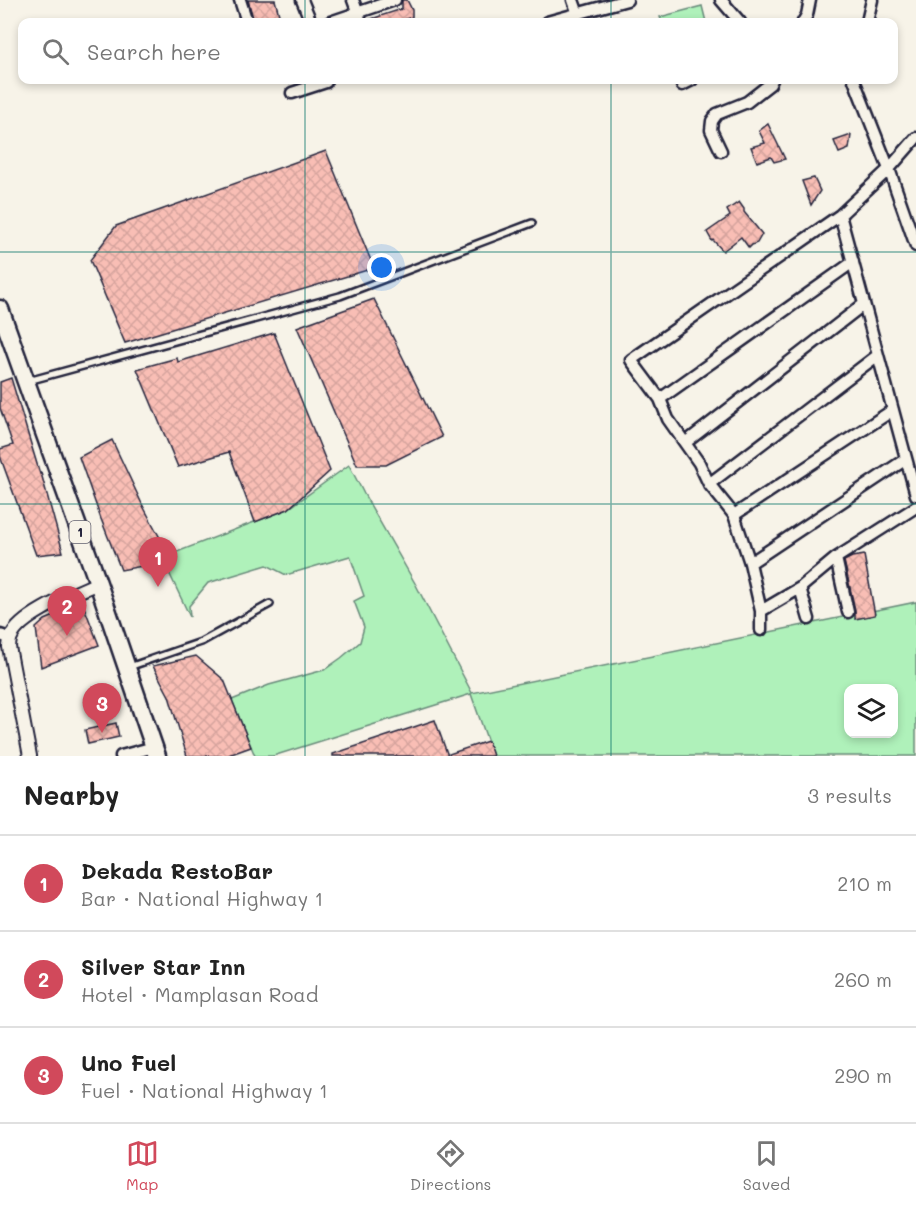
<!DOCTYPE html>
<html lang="en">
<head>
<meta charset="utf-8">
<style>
  body { margin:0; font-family:Mali,sans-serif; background:#f2f2f2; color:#222 }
  .controls { position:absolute; right:18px; bottom:18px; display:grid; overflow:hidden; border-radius:12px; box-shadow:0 3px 9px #0003 }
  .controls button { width:54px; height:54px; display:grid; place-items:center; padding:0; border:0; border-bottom:2px solid #e0e0e0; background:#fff; color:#222; font:30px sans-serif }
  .you { position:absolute; left:382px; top:268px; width:21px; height:21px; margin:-15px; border:4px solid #fff; border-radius:50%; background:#1a73e8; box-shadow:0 0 0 9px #1a73e833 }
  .badge { display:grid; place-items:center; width:39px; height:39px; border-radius:50%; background:#d1495b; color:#fff; font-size:20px; font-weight:700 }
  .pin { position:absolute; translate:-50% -50px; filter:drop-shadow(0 2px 3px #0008) }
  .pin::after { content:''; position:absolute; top:32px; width:21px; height:18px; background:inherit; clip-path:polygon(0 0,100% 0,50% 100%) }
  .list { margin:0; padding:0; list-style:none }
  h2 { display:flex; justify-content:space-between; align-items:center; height:78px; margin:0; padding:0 24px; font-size:26px }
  h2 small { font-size:20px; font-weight:400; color:#767676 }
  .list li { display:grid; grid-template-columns:39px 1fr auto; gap:18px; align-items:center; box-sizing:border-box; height:96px; padding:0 24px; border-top:2px solid #e0e0e0 }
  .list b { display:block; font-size:22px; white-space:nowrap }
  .list p { margin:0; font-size:20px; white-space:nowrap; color:#767676 }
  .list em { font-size:20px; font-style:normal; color:#767676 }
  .icon { flex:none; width:33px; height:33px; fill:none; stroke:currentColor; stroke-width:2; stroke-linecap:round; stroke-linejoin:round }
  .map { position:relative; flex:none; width:916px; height:756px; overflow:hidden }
  .search { position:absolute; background:#fff; box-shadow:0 3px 9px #0003; left:18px; right:18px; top:18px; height:66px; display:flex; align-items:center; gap:15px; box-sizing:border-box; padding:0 21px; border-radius:12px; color:#767676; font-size:22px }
  .sheet { height:366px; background:#fff }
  nav { display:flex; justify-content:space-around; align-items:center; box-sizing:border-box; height:84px; border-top:2px solid #e0e0e0; background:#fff; font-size:16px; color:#767676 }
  nav a { display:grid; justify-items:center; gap:3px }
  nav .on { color:#d1495b }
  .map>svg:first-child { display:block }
  .grass { fill:#aff1ba; stroke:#688a7a; stroke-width:1.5; fill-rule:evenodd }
  .building { fill:url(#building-cross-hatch); stroke:#22223b; stroke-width:1.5 }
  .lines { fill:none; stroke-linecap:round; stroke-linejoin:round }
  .service-casing { stroke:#22223b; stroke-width:10 }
  .minor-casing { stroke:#22223b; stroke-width:15 }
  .tertiary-casing { stroke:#22223b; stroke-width:16 }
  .trunk-casing { stroke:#22223b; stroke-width:21 }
  .service { stroke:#f7f3e8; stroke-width:5 }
  .minor { stroke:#f7f3e8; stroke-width:10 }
  .tertiary { stroke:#f7f3e8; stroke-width:12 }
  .trunk { stroke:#f7f3e8; stroke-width:16 }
  .grid { fill:none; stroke:#0f766e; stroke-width:1.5; stroke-opacity:0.55 }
  .labels { text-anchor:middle; stroke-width:6; stroke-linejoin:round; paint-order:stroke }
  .shield { fill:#f7f3e8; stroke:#62616f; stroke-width:1.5 }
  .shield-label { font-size:14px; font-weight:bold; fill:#22223b }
</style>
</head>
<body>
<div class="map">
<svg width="916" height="756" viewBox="0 0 916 756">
  <defs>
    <pattern id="building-cross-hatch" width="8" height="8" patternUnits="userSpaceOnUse" patternTransform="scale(1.5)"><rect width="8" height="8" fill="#f9beb5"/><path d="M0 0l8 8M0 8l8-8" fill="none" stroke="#d5a39d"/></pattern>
  </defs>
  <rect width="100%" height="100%" fill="#f7f3e8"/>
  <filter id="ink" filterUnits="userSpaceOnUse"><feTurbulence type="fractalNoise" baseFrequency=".0167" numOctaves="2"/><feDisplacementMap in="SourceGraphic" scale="12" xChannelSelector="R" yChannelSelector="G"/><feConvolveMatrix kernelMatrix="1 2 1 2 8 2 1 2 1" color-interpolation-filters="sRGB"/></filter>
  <g filter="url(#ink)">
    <path class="grass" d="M 702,6 L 706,22 L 662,22 L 660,17 Z
      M 349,465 L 364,494 L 416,585 L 472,693 L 916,602 L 916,756 L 493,756 L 471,694 L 273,756 L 255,756 L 232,700 L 269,685 L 324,670 L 341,658 L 360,642 L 364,627 L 354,601 L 364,596 L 350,556 L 286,575 L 267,565 L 208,583 L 189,606 L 190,617 L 164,562 L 169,555 L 288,509 ZM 848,688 L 894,688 L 894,734 L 848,734 Z"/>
    <path class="building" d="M 248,0 L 275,0 L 281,22 L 254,22 Z
      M 402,0 L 407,0 L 412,10 L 412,17 L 396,22 L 368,22 L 368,20 L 402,9 Z
      M 768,124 L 785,159 L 774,162 L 771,157 L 757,162 L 751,147 L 765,143 L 759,131 Z
      M 851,135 L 849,149 L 839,153 L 834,141 Z
      M 326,151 L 374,268 L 125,343 L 90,260 L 116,226 Z
      M 814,178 L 820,191 L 811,205 L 802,181 Z
      M 739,202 L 744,209 L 744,212 L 762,234 L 757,243 L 752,245 L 749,248 L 741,237 L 723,251 L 713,240 L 712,241 L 707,232 L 730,216 L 727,210 Z
      M 374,299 L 442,437 L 386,465 L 357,465 L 297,327 Z
      M 274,333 L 330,471 L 288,509 L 255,522 L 229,452 L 178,467 L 137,369 L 177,358 L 178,362 Z
      M 11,378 L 40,474 L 41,473 L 63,552 L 36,555 L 0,456 L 0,449 L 13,445 L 0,408 L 0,382 Z
      M 112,440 L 142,504 L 169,555 L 164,562 L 121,570 L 101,519 L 79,457 Z
      M 864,555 L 875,615 L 855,619 L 855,610 L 844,561 L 852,557 Z
      M 83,604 L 99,645 L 41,667 L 36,628 L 45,620 Z
      M 196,656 L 224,680 L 251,747 L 226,756 L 187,756 L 169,696 L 153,666 Z
      M 435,720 L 448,756 L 333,756 L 333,754 Z
      M 116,723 L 119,737 L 88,744 L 85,730 Z
      M 488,741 L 493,756 L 449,756 L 449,754 Z"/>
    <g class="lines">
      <g class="service-casing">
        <path id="service" d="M 28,381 L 340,296 L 532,223
          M 129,667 L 201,642 L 270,604"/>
      </g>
      <g class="minor-casing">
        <path id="minor" d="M 240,0 L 247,22
          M 302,0 L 311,22
          M 353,0 L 361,22
          M 573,0 L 578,14
          M 721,0 L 740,22
          M 330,22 L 395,0
          M 547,22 L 627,0
          M 803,22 L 807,15 L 810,0
          M 867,22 L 872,0
          M 854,80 L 889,169 L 916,246
          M 682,85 L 692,80
          M 292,93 L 326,82 L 325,80
          M 916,138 L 889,169 L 840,215 L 631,360 L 660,399 L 668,419 L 699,463 L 709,484 L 734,515 L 750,563 L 761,611 L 800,588 L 836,558 L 916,507
          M 721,151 L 711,130 L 712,121 L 717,114 L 747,102 L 770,84 L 772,80
          M 840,215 L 916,495
          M 660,399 L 853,262
          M 685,443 L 864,304
          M 709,484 L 878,355
          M 734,515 L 893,410
          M 836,558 L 848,612
          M 750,563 L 906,459
          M 800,588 L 809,619
          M 761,611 L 761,630
          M 0,635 L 10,638
          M 121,756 L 154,747"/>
      </g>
      <g class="tertiary-casing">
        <path id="tertiary" d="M 30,756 L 9,647 C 9,646 10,638 11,637 C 21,614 76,593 98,583"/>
      </g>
      <g class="trunk-casing">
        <path id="trunk" d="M 0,309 L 98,583 L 157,756"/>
      </g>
      <use href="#service" class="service"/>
      <use href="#minor" class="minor"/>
      <use href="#tertiary" class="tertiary"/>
      <use href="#trunk" class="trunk"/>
    </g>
  </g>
  <path class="grid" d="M 305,0 L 305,22M 611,0 L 611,22M 305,80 L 305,756M 611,80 L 611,756M 0,252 L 916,252M 0,504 L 916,504"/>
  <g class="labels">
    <rect class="shield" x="69.5" y="521" width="21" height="22" rx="4.5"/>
    <g class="shield-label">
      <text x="80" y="537">1</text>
    </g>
  </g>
</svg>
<div class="controls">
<button><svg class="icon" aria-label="layers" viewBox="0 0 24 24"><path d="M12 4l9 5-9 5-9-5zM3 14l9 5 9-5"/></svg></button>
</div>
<div class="you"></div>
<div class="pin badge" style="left:158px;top:587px">1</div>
<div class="pin badge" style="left:67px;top:636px">2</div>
<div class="pin badge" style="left:102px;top:733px">3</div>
<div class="search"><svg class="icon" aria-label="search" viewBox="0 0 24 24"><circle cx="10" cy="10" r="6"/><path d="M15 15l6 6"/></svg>Search here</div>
</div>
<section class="sheet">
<h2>Nearby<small>3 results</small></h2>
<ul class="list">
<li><span class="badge">1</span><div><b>Dekada RestoBar</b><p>Bar · National Highway 1</p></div><em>210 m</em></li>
<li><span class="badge">2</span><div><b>Silver Star Inn</b><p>Hotel · Mamplasan Road</p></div><em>260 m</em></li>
<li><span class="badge">3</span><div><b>Uno Fuel</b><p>Fuel · National Highway 1</p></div><em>290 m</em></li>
</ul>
</section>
<nav>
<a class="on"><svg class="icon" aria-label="map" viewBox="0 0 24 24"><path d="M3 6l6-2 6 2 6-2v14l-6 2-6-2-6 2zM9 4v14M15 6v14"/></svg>Map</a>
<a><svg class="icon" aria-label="directions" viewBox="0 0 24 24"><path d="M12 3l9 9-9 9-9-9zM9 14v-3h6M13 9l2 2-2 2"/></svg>Directions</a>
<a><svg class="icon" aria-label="saved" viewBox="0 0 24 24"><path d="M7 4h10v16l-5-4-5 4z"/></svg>Saved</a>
</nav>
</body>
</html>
